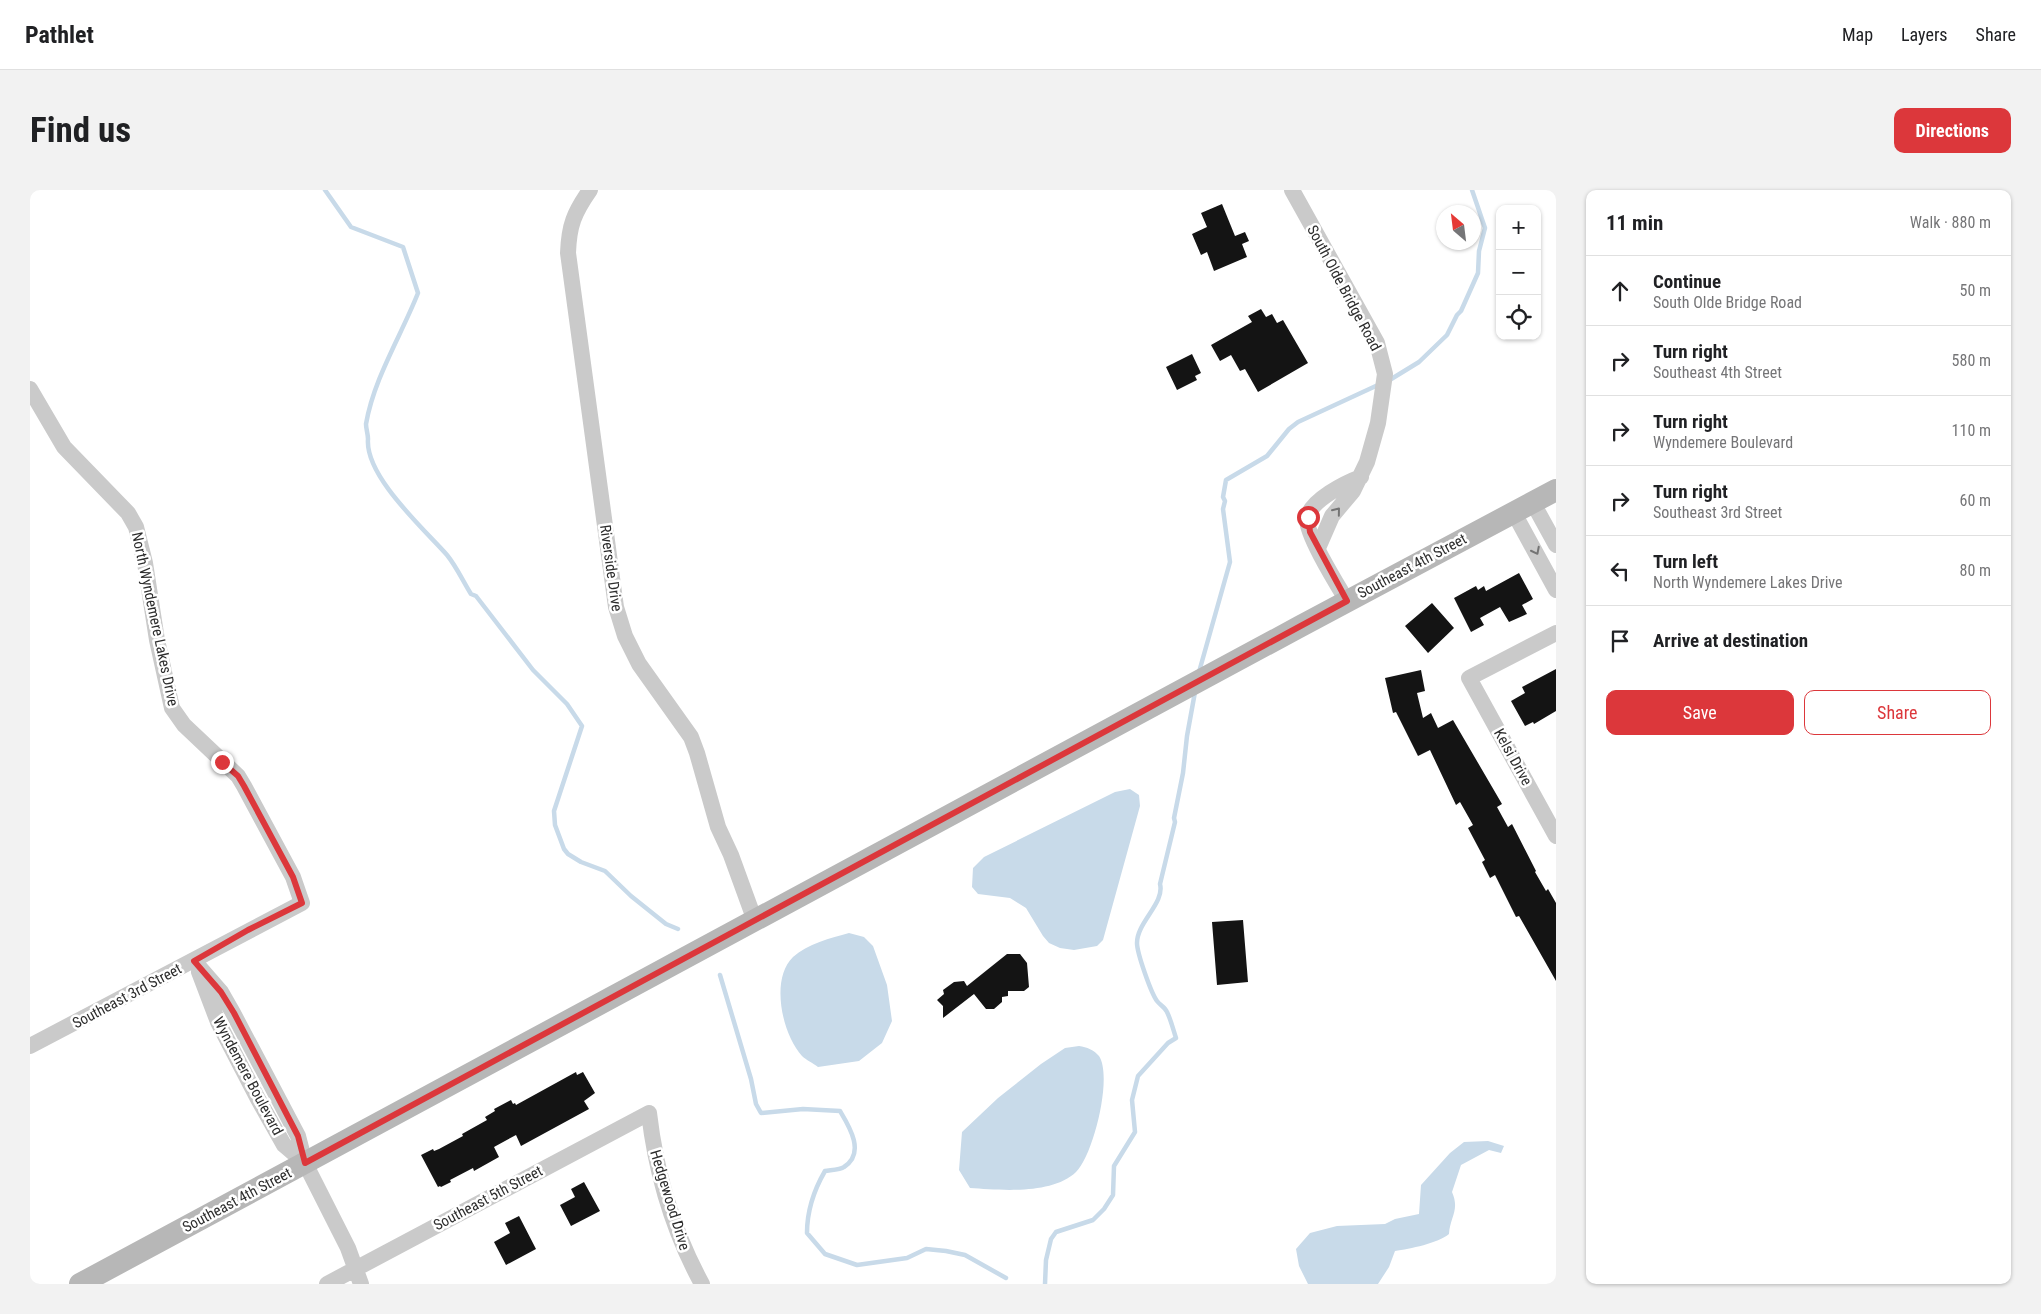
<!DOCTYPE html>
<html lang="en">
<head>
<meta charset="utf-8">
<style>
  body { margin:0; font-family:"Roboto Condensed",sans-serif; background:#f2f2f2; color:#202124 }
  .controls { position:absolute; right:15px; top:15px; display:grid; overflow:hidden; border-radius:10px; box-shadow:0 1px 4px #0004 }
  .controls button { width:45px; height:45px; display:grid; place-items:center; padding:0; border:0; border-bottom:1px solid #e0e0e0; background:#fff; color:#202124; font:25px sans-serif }
  .compass { position:absolute; left:1406px; top:15px; width:45px; height:45px; border-radius:50%; background:#fff; box-shadow:0 1px 4px #0004; rotate:332deg }
  .stop { position:absolute; width:15px; height:15px; margin:-11px; border:4px solid #dc373b; border-radius:50%; background:#fff }
  .stop.end { background:#dc373b; border-color:#fff; box-shadow:0 1px 5px #0008 }
  .list { margin:0; padding:0; list-style:none }
  h2 { display:flex; justify-content:space-between; align-items:center; height:65px; margin:0; padding:0 20px; font-size:21px }
  h2 small { font-size:16px; font-weight:400; color:#757577 }
  .list li { display:grid; grid-template-columns:32px 1fr auto; gap:15px; align-items:center; box-sizing:border-box; height:70px; padding:0 20px; border-top:1px solid #e0e0e0 }
  .list b { display:block; font-size:19px; white-space:nowrap }
  .list p { margin:0; font-size:16px; white-space:nowrap; color:#757577 }
  .list em { font-size:16px; font-style:normal; color:#757577 }
  .actions { display:flex; gap:10px; padding:15px 20px }
  .actions a { flex:1; padding:11px 0; border:1px solid #dc373b; border-radius:10px; text-align:center; font-size:18px; color:#dc373b }
  .actions .main { background:#dc373b; color:#fff }
  .icon { flex:none; width:28px; height:28px; fill:none; stroke:currentColor; stroke-width:2; stroke-linecap:round; stroke-linejoin:round }
  .map { position:relative; flex:none; width:1526px; height:1094px; overflow:hidden; border-radius:10px }
  header { display:flex; align-items:center; gap:30px; box-sizing:border-box; height:70px; padding:0 25px; background:#fff; border-bottom:1px solid #e0e0e0 }
  header strong { font-size:24px }
  nav { display:flex; gap:28px; margin-inline-start:auto; font-size:18px }
  .intro { display:flex; align-items:center; justify-content:space-between; box-sizing:border-box; height:120px; padding:0 30px }
  h1 { margin:0; font-size:35px }
  .button { padding:12px 22px; border-radius:10px; background:#dc373b; color:#fff; font-size:18px; font-weight:700 }
  main { display:flex; gap:30px; padding:0 30px }
  aside { flex:1; background:#fff; border-radius:10px; box-shadow:0 1px 4px #0004 }
  .map>svg:first-child { display:block }
  .water { fill:#c8dae9 }
  .lines { fill:none; stroke-linecap:round; stroke-linejoin:round }
  .stream { stroke:#c8dae9; stroke-width:4.5 }
  .building { fill:#141414 }
  .minor { stroke:#cacaca; stroke-width:16 }
  .secondary { stroke:#b7b7b7; stroke-width:22 }
  .oneway { stroke:#747474 }
  .route { stroke:#dc373b; stroke-width:6 }
  .labels { text-anchor:middle; stroke-width:5; stroke-linejoin:round; paint-order:stroke }
  .street-label { font-size:15px; fill:#2d2d2d; stroke:#fff }
</style>
</head>
<body>
<header>
<strong>Pathlet</strong>
<nav><a>Map</a><a>Layers</a><a>Share</a></nav>
</header>
<div class="intro"><h1>Find us</h1><a class="button">Directions</a></div>
<main>
<div class="map">
<svg width="1526" height="1094" viewBox="0 0 1526 1094">
  <rect width="100%" height="100%" fill="#fff"/>
  <path class="water" d="M 1100,599 L 1109,605 L 1110,616 L 1073,750 L 1067,756 L 1044,760 L 1030,758 L 1019,753 L 1013,746 L 996,718 L 980,708 L 948,704 L 942,697 L 943,678 L 954,667 L 1085,602 Z
    M 819,743 L 834,747 L 843,756 L 857,795 L 862,831 L 852,853 L 829,871 L 788,877 C 783,873 776,870 772,866 C 752,844 740,789 763,767 C 777,754 801,748 819,743 Z
    M 1049,856 C 1057,857 1064,860 1069,866 C 1083,887 1063,966 1046,982 C 1022,1005 970,1000 940,998 L 929,980 L 932,942 L 968,908 L 1011,874 L 1035,858 Z
    M 1458,951 L 1474,956 L 1471,963 L 1459,960 L 1431,975 L 1422,1002 C 1430,1020 1420,1027 1419,1044 C 1408,1053 1380,1059 1365,1061 L 1359,1077 L 1348,1094 L 1278,1094 L 1269,1076 L 1266,1059 L 1280,1043 L 1307,1036 L 1355,1034 L 1365,1029 L 1389,1024 L 1391,995 L 1420,963 L 1434,952 Z"/>
  <g class="lines">
    <path class="stream" d="M 295,0 L 321,37 L 373,57 L 388,103 C 371,146 344,188 336,234 C 336,239 338,244 338,249 C 335,286 393,338 417,365 C 426,376 433,391 441,404 L 446,406 L 503,480 L 537,514 L 552,536 L 524,621 L 525,635 L 534,659 L 538,664 L 551,672 L 575,681 L 601,706 L 636,734 L 648,739
      M 1358,191 L 1389,172 L 1417,145 L 1427,125 L 1431,121 L 1448,83 L 1449,61 L 1455,38 L 1442,0
      M 1169,482 L 1200,372 L 1193,319 L 1195,311 L 1193,307 L 1196,290 L 1237,266 L 1259,239 L 1268,232 L 1348,195
      M 690,785 L 721,889 L 726,914 L 731,923 L 773,919 L 810,921 C 819,936 836,963 814,977 C 810,980 800,980 795,981 C 784,1000 777,1021 777,1043 L 795,1064 L 827,1075 L 877,1068 L 896,1059 L 916,1061 L 935,1065 L 976,1088
      M 1015,1094 L 1016,1070 L 1021,1049 L 1026,1042 L 1063,1030 L 1074,1019 L 1083,1005 L 1084,976 L 1105,942 L 1102,910 L 1108,886 L 1138,853 L 1146,848 C 1143,839 1141,830 1137,822 C 1135,817 1130,815 1127,811 C 1121,803 1107,763 1107,753 C 1107,732 1135,713 1130,694 L 1145,632 L 1144,628 L 1153,583 L 1157,546 L 1165,502"/>
  </g>
  <path class="building" d="M 1192,14 L 1205,46 L 1215,42 L 1219,51 L 1212,54 L 1217,67 L 1184,81 L 1177,62 L 1171,65 L 1162,44 L 1177,37 L 1171,23 Z
    M 1231,119 L 1236,127 L 1242,124 L 1247,133 L 1253,130 L 1278,173 L 1228,202 L 1215,179 L 1210,181 L 1201,165 L 1190,171 L 1181,155 L 1222,132 L 1218,126 Z
    M 1162,164 L 1171,183 L 1165,186 L 1167,190 L 1147,200 L 1136,177 Z
    M 1489,383 L 1503,409 L 1492,415 L 1497,424 L 1479,432 L 1470,417 L 1450,428 L 1454,435 L 1441,442 L 1424,408 L 1446,396 L 1448,400 L 1454,396 L 1456,401 Z
    M 1402,413 L 1424,438 L 1398,463 L 1375,436 Z
    M 1526,479 L 1526,521 L 1504,534 L 1503,532 L 1495,536 L 1481,511 L 1495,503 L 1492,497 Z
    M 1391,480 L 1395,501 L 1387,503 L 1393,528 L 1401,523 L 1408,538 L 1423,530 L 1472,614 L 1467,617 L 1478,637 L 1482,634 L 1506,681 L 1505,682 L 1516,701 L 1518,699 L 1526,713 L 1526,791 L 1489,726 L 1486,727 L 1465,685 L 1460,688 L 1452,672 L 1455,670 L 1438,638 L 1443,635 L 1430,612 L 1426,615 L 1400,560 L 1388,566 L 1366,522 L 1363,523 L 1355,488 Z
    M 1213,730 L 1218,792 L 1187,795 L 1182,732 Z
    M 977,764 L 990,764 L 997,773 L 999,797 L 994,801 L 978,801 L 978,806 L 972,807 L 972,812 L 964,819 L 956,819 L 944,804 L 913,828 L 913,816 L 907,810 L 914,804 L 913,800 L 924,792 L 934,791 L 937,796 Z
    M 546,882 L 547,885 L 553,882 L 565,903 L 554,911 L 559,919 L 491,956 L 486,945 L 464,957 L 469,967 L 444,981 L 443,978 L 420,990 L 421,992 L 411,997 L 410,996 L 408,997 L 391,965 L 403,959 L 404,961 L 409,959 L 433,946 L 432,944 L 457,930 L 455,927 L 465,921 L 464,919 L 481,910 L 483,914 L 485,913 L 486,915 Z
    M 554,992 L 570,1021 L 541,1036 L 530,1015 L 545,1007 L 541,999 Z
    M 489,1026 L 506,1059 L 476,1075 L 464,1052 L 480,1043 L 475,1033 Z"/>
  <g class="lines">
    <path class="minor" d="M 560,0 C 544,23 539,35 538,63 L 586,417 L 595,446 L 609,474 L 661,547 L 667,563 L 688,637 L 701,665 L 725,731
      M 1262,0 L 1347,153 L 1355,184 L 1348,233 L 1337,272 L 1323,301 L 1302,326 L 1288,358
      M 0,199 L 34,257 L 98,323 L 106,337 L 115,373 L 127,450 L 142,518 L 154,535 L 208,586 L 214,596 L 263,687 L 272,713 L 0,856
      M 1503,313 L 1526,355
      M 1484,323 L 1526,400
      M 1317,411 C 1308,396 1275,343 1277,328 C 1281,310 1315,293 1331,287
      M 1526,443 L 1439,488 L 1526,646
      M 164,771 L 191,802 L 203,823 L 268,946 L 275,973 L 318,1058 L 331,1094
      M 169,782 L 188,832 L 228,909 L 254,955 L 275,973
      M 297,1094 L 619,923 C 626,983 643,1041 672,1094"/>
    <path class="secondary" d="M 50,1094 L 1269,437 L 1526,300"/>
  </g>
  <defs><path id="oneway-chevron" d="M-2-3.5L2.5 0L-2 3.5" fill="none" stroke-width="1.6" stroke-linecap="round" stroke-linejoin="round" transform="scale(1.25)"/></defs>
  <g class="oneway">
    <use href="#oneway-chevron" transform="translate(1307 321) rotate(-51)"/>
    <use href="#oneway-chevron" transform="translate(1506 361) rotate(63)"/>
  </g>
  <g class="lines">
    <path class="route" d="M 192,572 L 208,586 L 214,596 L 263,687 L 272,713 L 218,740 L 164,771 L 191,802 L 204,823 L 268,946 L 275,973 L 1317,411 L 1280,342 L 1278,327"/>
  </g>
  <g class="labels">
    <g class="street-label">
      <text transform="translate(1314 98) rotate(62)" y="5">South Olde Bridge Road</text>
      <text transform="translate(1382 376) rotate(-28)" y="5">Southeast 4th Street</text>
      <text transform="translate(581 378) rotate(82)" y="5">Riverside Drive</text>
      <text transform="translate(125 429) rotate(78)" y="5">North Wyndemere Lakes Drive</text>
      <text transform="translate(1483 567) rotate(61)" y="5">Kelsi Drive</text>
      <text transform="translate(97 806) rotate(-28)" y="5">Southeast 3rd Street</text>
      <text transform="translate(218 886) rotate(62)" y="5">Wyndemere Boulevard</text>
      <text transform="translate(458 1008) rotate(-28)" y="5">Southeast 5th Street</text>
      <text transform="translate(207 1010) rotate(-28)" y="5">Southeast 4th Street</text>
      <text transform="translate(640 1010) rotate(73)" y="5">Hedgewood Drive</text>
    </g>
  </g>
</svg>
<div class="controls">
<button>+</button>
<button>−</button>
<button><svg class="icon" aria-label="locate" viewBox="0 0 24 24"><circle cx="12" cy="12" r="6"/><path d="M12 2v4M12 18v4M2 12h4M18 12h4"/></svg></button>
</div>
<svg class="compass" viewBox="-18 -18 36 36"><path d="M0-13l5 13h-10z" fill="#e53935"/><path d="M0 13l5-13h-10z" fill="#757577"/></svg>
<div class="stop" style="left:1278px;top:327px"></div>
<div class="stop end" style="left:192px;top:572px"></div>
</div>
<aside>
<h2>11 min<small>Walk · 880 m</small></h2>
<ul class="list">
<li><svg class="icon" aria-label="ahead" viewBox="0 0 24 24"><path d="M12 20V5M6 11l6-6 6 6"/></svg><div><b>Continue</b><p>South Olde Bridge Road</p></div><em>50 m</em></li>
<li><svg class="icon" aria-label="right" viewBox="0 0 24 24"><path d="M7 20v-9h11M14 6l5 5-5 5"/></svg><div><b>Turn right</b><p>Southeast 4th Street</p></div><em>580 m</em></li>
<li><svg class="icon" aria-label="right" viewBox="0 0 24 24"><path d="M7 20v-9h11M14 6l5 5-5 5"/></svg><div><b>Turn right</b><p>Wyndemere Boulevard</p></div><em>110 m</em></li>
<li><svg class="icon" aria-label="right" viewBox="0 0 24 24"><path d="M7 20v-9h11M14 6l5 5-5 5"/></svg><div><b>Turn right</b><p>Southeast 3rd Street</p></div><em>60 m</em></li>
<li><svg class="icon" aria-label="left" viewBox="0 0 24 24"><path d="M17 20v-9H6M10 6l-5 5 5 5"/></svg><div><b>Turn left</b><p>North Wyndemere Lakes Drive</p></div><em>80 m</em></li>
<li><svg class="icon" aria-label="arrive" viewBox="0 0 24 24"><path d="M6 21V4h12l-3 4 3 4H6"/></svg><div><b>Arrive at destination</b></div></li>
</ul>
<div class="actions"><a class="main">Save</a><a>Share</a></div>
</aside>
</main>
</body>
</html>
